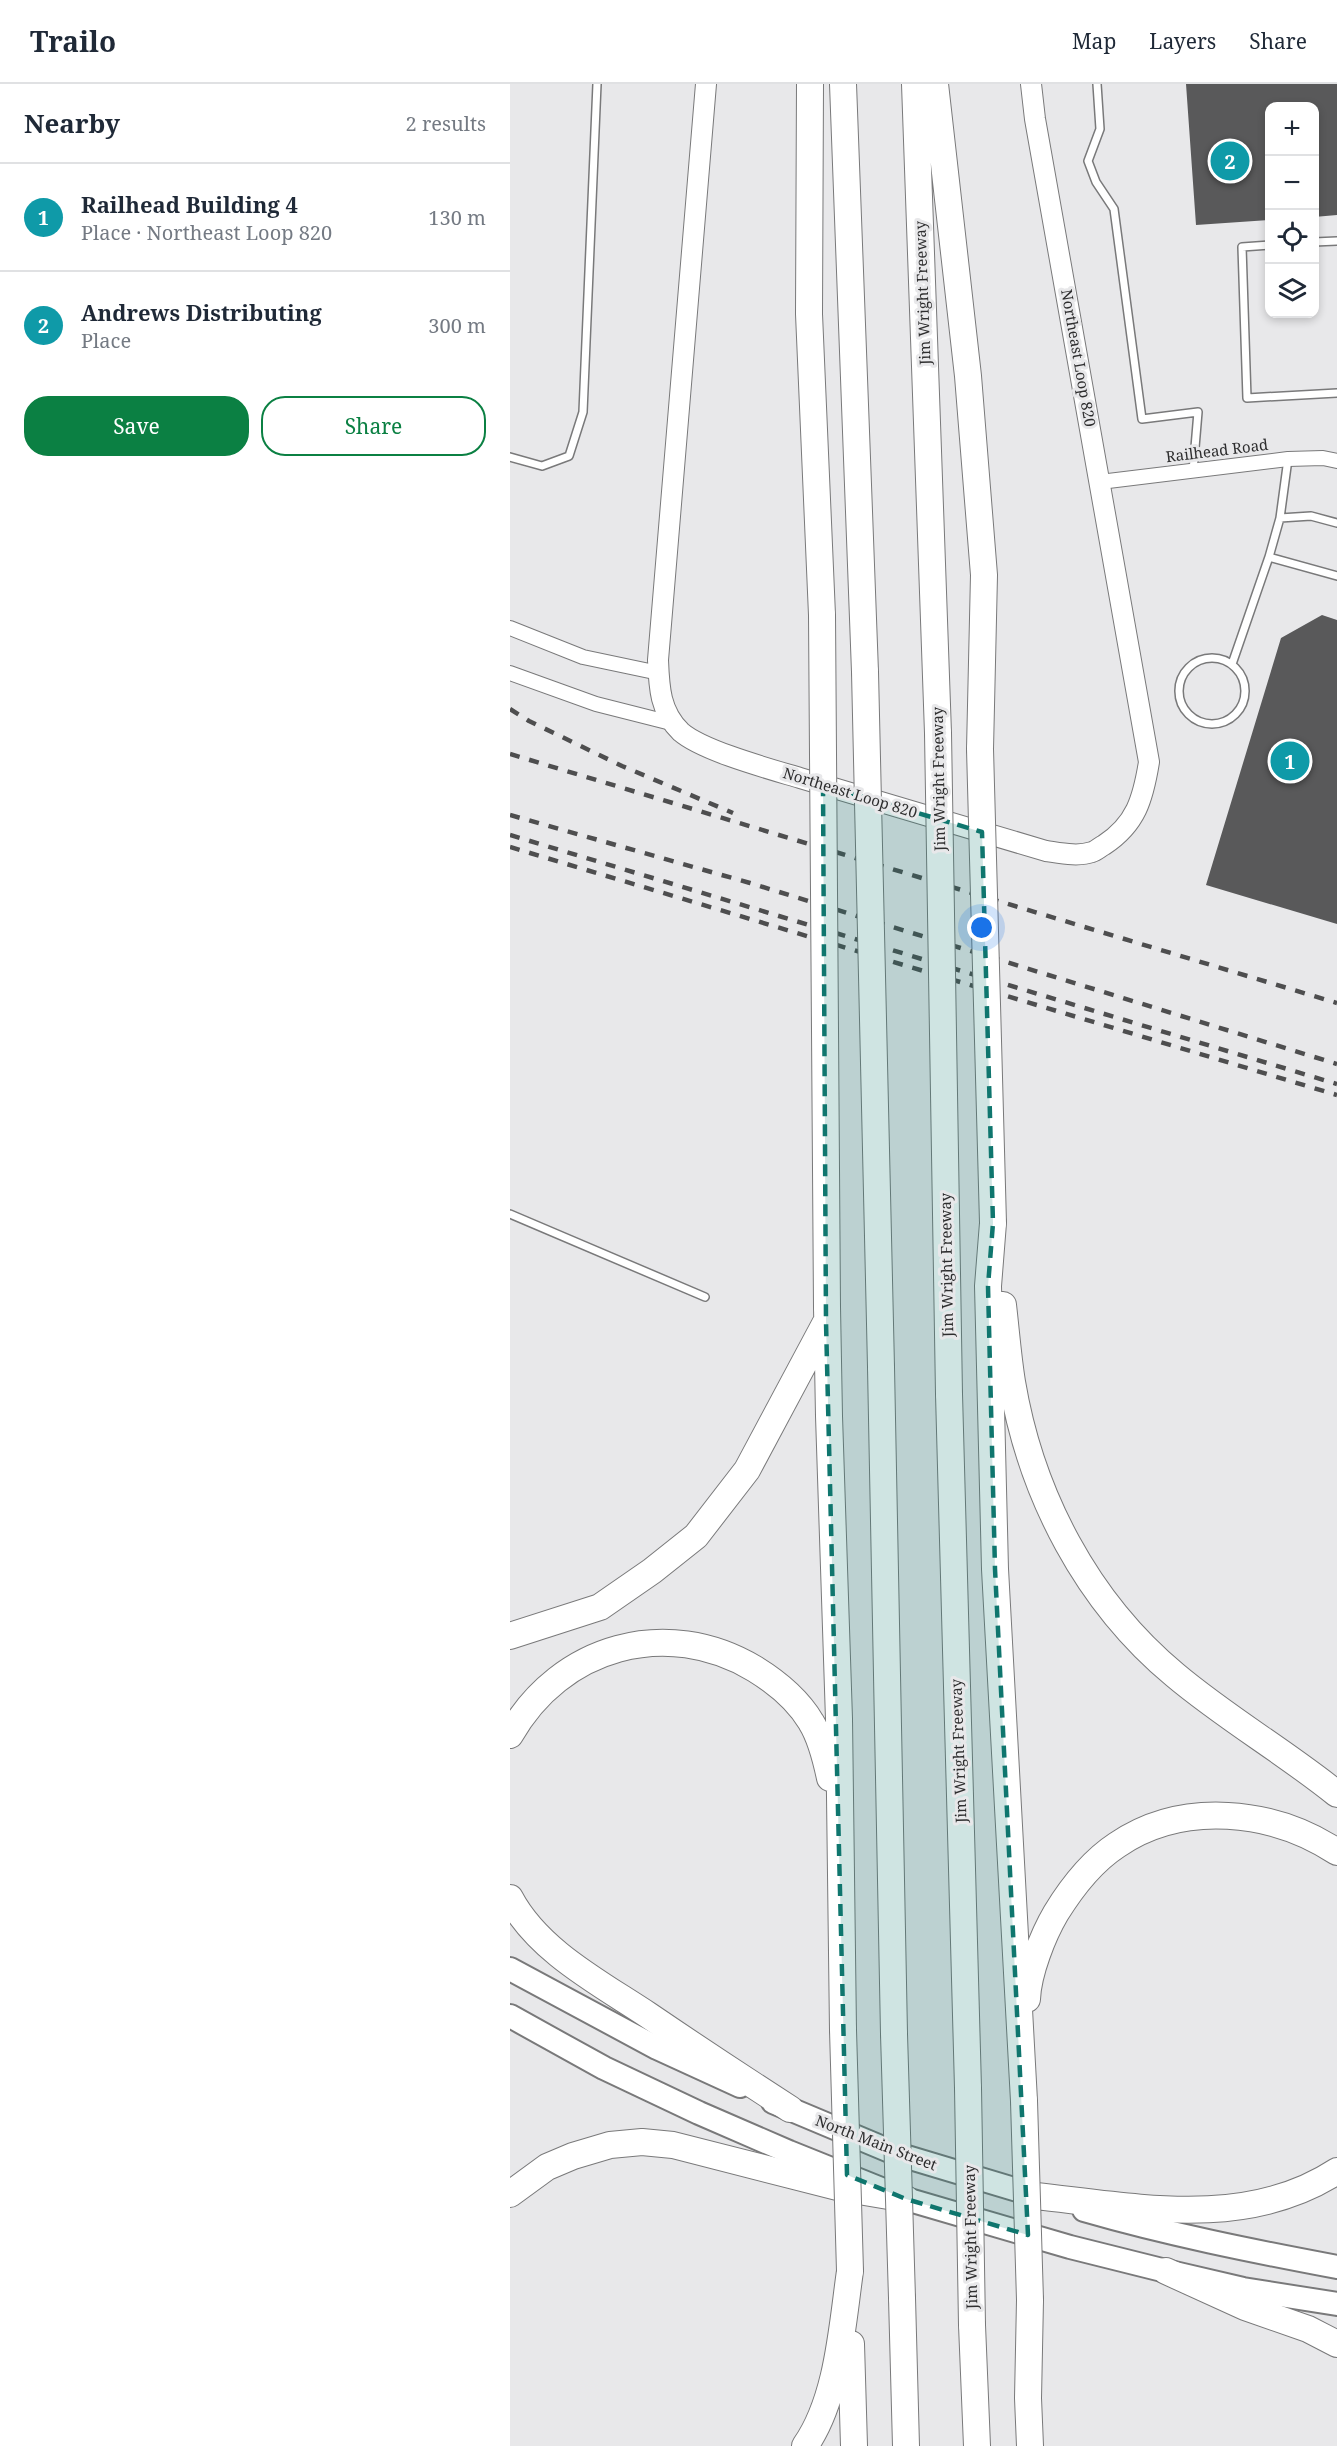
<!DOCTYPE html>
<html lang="en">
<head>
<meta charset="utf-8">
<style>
  body { margin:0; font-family:"Noto Serif",serif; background:#f6f6f7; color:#1f2937 }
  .controls { position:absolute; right:18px; top:18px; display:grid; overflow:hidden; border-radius:12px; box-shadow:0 3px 9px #0003 }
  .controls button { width:54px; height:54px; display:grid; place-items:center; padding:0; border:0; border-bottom:2px solid #e0e1e3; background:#fff; color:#1f2937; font:30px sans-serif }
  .you { position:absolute; left:472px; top:844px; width:21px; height:21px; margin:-15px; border:4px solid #fff; border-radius:50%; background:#1a73e8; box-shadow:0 0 0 9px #1a73e833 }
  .badge { display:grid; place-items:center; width:39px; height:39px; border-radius:50%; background:#0b8043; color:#fff; font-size:20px; font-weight:700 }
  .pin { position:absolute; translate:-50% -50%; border:3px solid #fff; box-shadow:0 2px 6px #0006 }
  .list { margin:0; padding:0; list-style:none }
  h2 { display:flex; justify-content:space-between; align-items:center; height:78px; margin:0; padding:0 24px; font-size:26px }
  h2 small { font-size:20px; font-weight:400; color:#747a83 }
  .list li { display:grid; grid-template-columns:39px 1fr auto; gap:18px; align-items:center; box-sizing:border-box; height:108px; padding:0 24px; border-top:2px solid #e0e1e3 }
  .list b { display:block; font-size:22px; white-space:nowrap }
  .list p { margin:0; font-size:20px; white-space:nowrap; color:#747a83 }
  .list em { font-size:20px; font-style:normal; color:#747a83 }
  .actions { display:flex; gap:12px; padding:18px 24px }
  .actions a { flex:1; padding:14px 0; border:2px solid #0b8043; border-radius:24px; text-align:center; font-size:21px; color:#0b8043 }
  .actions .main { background:#0b8043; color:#fff }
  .icon { flex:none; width:33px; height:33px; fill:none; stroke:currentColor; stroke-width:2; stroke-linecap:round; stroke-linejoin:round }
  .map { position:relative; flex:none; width:827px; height:2362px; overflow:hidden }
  header { display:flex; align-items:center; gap:36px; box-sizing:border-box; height:84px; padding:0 30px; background:#fff; border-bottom:2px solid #e0e1e3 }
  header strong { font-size:28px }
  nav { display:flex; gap:33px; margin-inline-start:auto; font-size:21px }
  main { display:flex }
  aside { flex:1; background:#fff }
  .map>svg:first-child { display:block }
  .building { fill:#59595a }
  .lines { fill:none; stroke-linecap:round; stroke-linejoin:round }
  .lane-casing { stroke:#79797a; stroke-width:10 }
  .street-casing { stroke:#79797a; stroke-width:16 }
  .secondary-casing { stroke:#79797a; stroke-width:22 }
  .primary-casing { stroke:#79797a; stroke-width:26 }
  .highway-casing { stroke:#79797a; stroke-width:28 }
  .lane { stroke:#fff; stroke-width:7 }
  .street { stroke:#fff; stroke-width:14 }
  .secondary { stroke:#fff; stroke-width:20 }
  .primary { stroke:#fff; stroke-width:22 }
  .highway { stroke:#fff; stroke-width:26 }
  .rail { stroke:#4e4e4f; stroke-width:4.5; stroke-dasharray:10 10; stroke-linecap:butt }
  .highway-bridge-casing { stroke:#79797a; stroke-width:28; stroke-linecap:butt }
  .highway-bridge { stroke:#fff; stroke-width:26 }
  .marked { fill:#0f766e; fill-opacity:0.2; stroke:#0f766e; stroke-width:4.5; stroke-dasharray:12 8; stroke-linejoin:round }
  .labels { text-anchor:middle; stroke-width:6; stroke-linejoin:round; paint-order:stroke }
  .street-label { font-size:15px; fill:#2e2e2f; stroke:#e8e8ea }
</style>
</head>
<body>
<header>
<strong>Trailo</strong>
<nav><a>Map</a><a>Layers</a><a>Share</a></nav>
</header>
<main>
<aside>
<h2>Nearby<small>2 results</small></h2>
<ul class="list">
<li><span class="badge" style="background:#0f9aa8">1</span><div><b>Railhead Building 4</b><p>Place · Northeast Loop 820</p></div><em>130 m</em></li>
<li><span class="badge" style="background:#0f9aa8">2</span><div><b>Andrews Distributing</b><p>Place</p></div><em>300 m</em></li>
</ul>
<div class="actions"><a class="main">Save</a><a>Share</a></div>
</aside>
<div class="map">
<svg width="827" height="2362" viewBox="0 0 827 2362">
  <rect width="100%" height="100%" fill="#e8e8ea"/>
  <path class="building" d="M 676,0 L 827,0 L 827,131 L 804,133 L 804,22 L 759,22 L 759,136 L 686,141 Z
    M 812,531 L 827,536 L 827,840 L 696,801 L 771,554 Z"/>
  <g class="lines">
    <g class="lane-casing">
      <path id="lane" d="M 587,0 L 590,45 L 578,77 L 586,98 L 604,125 L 632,335 L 688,328 L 683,387
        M 804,158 L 827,157
        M 760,161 L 732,163 L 737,314 L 827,309
        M 0,373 L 32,382 L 59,372 L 73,328 L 87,0
        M 778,375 L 770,434 L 801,432 L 827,439
        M 759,473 L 770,434
        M669 607a33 33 0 1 1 66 0a33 33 0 1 1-66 0Z
        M 722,580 L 759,473 L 827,492
        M 0,1130 L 195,1213"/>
    </g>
    <g class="street-casing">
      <path id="street" d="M 590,398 L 778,375 L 813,374 L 827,377
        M 0,544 L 73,573 L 149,589
        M 0,589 L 86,620 L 165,640"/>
    </g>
    <g class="secondary-casing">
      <path id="secondary" d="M 196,0 L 148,576 C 149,603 150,628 171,648 C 193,667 260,685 290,694 C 372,719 454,742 536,767 C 550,769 568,773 582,768 C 586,767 590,763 594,761 C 626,740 633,715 639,678 L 525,35 L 521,0"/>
    </g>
    <g class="primary-casing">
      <path id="primary" d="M 0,1885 L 147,1964 L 230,2002
        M 0,1932 L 94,1984 L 189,2029 L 279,2068 L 396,2115 L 560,2163 L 656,2187 L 733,2205 L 827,2220
        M 263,2018 L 387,2070 L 534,2114
        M 574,2126 C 657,2150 742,2167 827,2183"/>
    </g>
    <g class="highway-casing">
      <path id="highway" d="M 300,0 L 299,230 L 312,531
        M 333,0 L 355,588
        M 405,0 L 428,649
        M 425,0 L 458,292 L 474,491 L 470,665
        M 483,1139 L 478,1202 L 485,1485 L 514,2017
        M 493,1221 C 496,1247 498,1273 502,1298 C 521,1411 577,1518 665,1591 C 716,1634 775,1668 827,1710
        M 317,1223 L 319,1332 L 329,1635 L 333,1946
        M 371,1283 L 384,1950
        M 439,1310 L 458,2004
        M 0,1552 L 90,1523 L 142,1487 L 186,1452 L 237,1386 L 315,1240
        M 0,1651 C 50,1562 157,1532 245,1585 C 266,1598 288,1616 301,1638 C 311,1654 316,1675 320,1694
        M 0,1814 C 28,1867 90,1899 138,1931 C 185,1963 232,1994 280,2025
        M 517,1915 C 518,1889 533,1851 546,1829 C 562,1803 581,1778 607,1761 C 673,1716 763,1726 827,1768
        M 0,2110 L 37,2083 L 63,2072 L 100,2061 L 132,2058 L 163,2061 L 331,2104 L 396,2115
        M 526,2112 C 626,2123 737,2146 827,2087
        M 656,2187 L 735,2223 L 798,2245 L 827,2260
        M 392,2214 L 396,2362
        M 462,2241 L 467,2362
        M 341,2260 L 344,2362
        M 295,2362 C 328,2315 332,2243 340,2187
        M 520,2362 L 518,2314 L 520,2216"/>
    </g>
    <use href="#lane" class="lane"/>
    <use href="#street" class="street"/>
    <use href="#secondary" class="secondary"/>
    <use href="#primary" class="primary"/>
    <use href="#highway" class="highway"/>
    <path class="rail" d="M 0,625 L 19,637 L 112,682 L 223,729
      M 0,670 L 827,919
      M 0,731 L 240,799 L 827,980
      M 0,751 L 827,1000
      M 0,763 L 827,1011"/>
    <g class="highway-bridge-casing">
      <path id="highway-bridge" d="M 312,531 L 317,1223
        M 355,588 L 371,1283
        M 428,649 L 439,1310
        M 470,665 L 483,1139
        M 333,1946 L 340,2187
        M 384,1950 L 392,2214
        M 458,2004 L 462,2241
        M 514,2017 L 520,2216"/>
    </g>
    <use href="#highway-bridge" class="highway-bridge"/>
  </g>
  <path class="marked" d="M 313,701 L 472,748 L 483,1139 L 478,1202 L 485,1485 L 518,2151 L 396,2115 L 337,2091 L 316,1238 Z"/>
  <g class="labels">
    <g class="street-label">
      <text transform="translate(413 209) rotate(-92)" y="5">Jim Wright Freeway</text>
      <text transform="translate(568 274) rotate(80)" y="5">Northeast Loop 820</text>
      <text transform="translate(707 367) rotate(-7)" y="5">Railhead Road</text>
      <text transform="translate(429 695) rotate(-91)" y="5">Jim Wright Freeway</text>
      <text transform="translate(340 709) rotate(17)" y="5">Northeast Loop 820</text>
      <text transform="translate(437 1181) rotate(-91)" y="5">Jim Wright Freeway</text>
      <text transform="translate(449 1667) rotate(-92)" y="5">Jim Wright Freeway</text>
      <text transform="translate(366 2059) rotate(21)" y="5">North Main Street</text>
      <text transform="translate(461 2153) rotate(-91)" y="5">Jim Wright Freeway</text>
    </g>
  </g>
</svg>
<div class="controls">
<button>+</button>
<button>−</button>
<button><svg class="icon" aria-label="locate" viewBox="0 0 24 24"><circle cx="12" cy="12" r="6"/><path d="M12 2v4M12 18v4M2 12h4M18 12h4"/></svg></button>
<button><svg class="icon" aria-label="layers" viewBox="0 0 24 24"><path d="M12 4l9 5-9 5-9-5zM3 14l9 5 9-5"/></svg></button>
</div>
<div class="you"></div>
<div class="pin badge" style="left:780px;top:677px;background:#0f9aa8">1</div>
<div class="pin badge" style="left:720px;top:77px;background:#0f9aa8">2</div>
</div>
</main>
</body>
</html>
